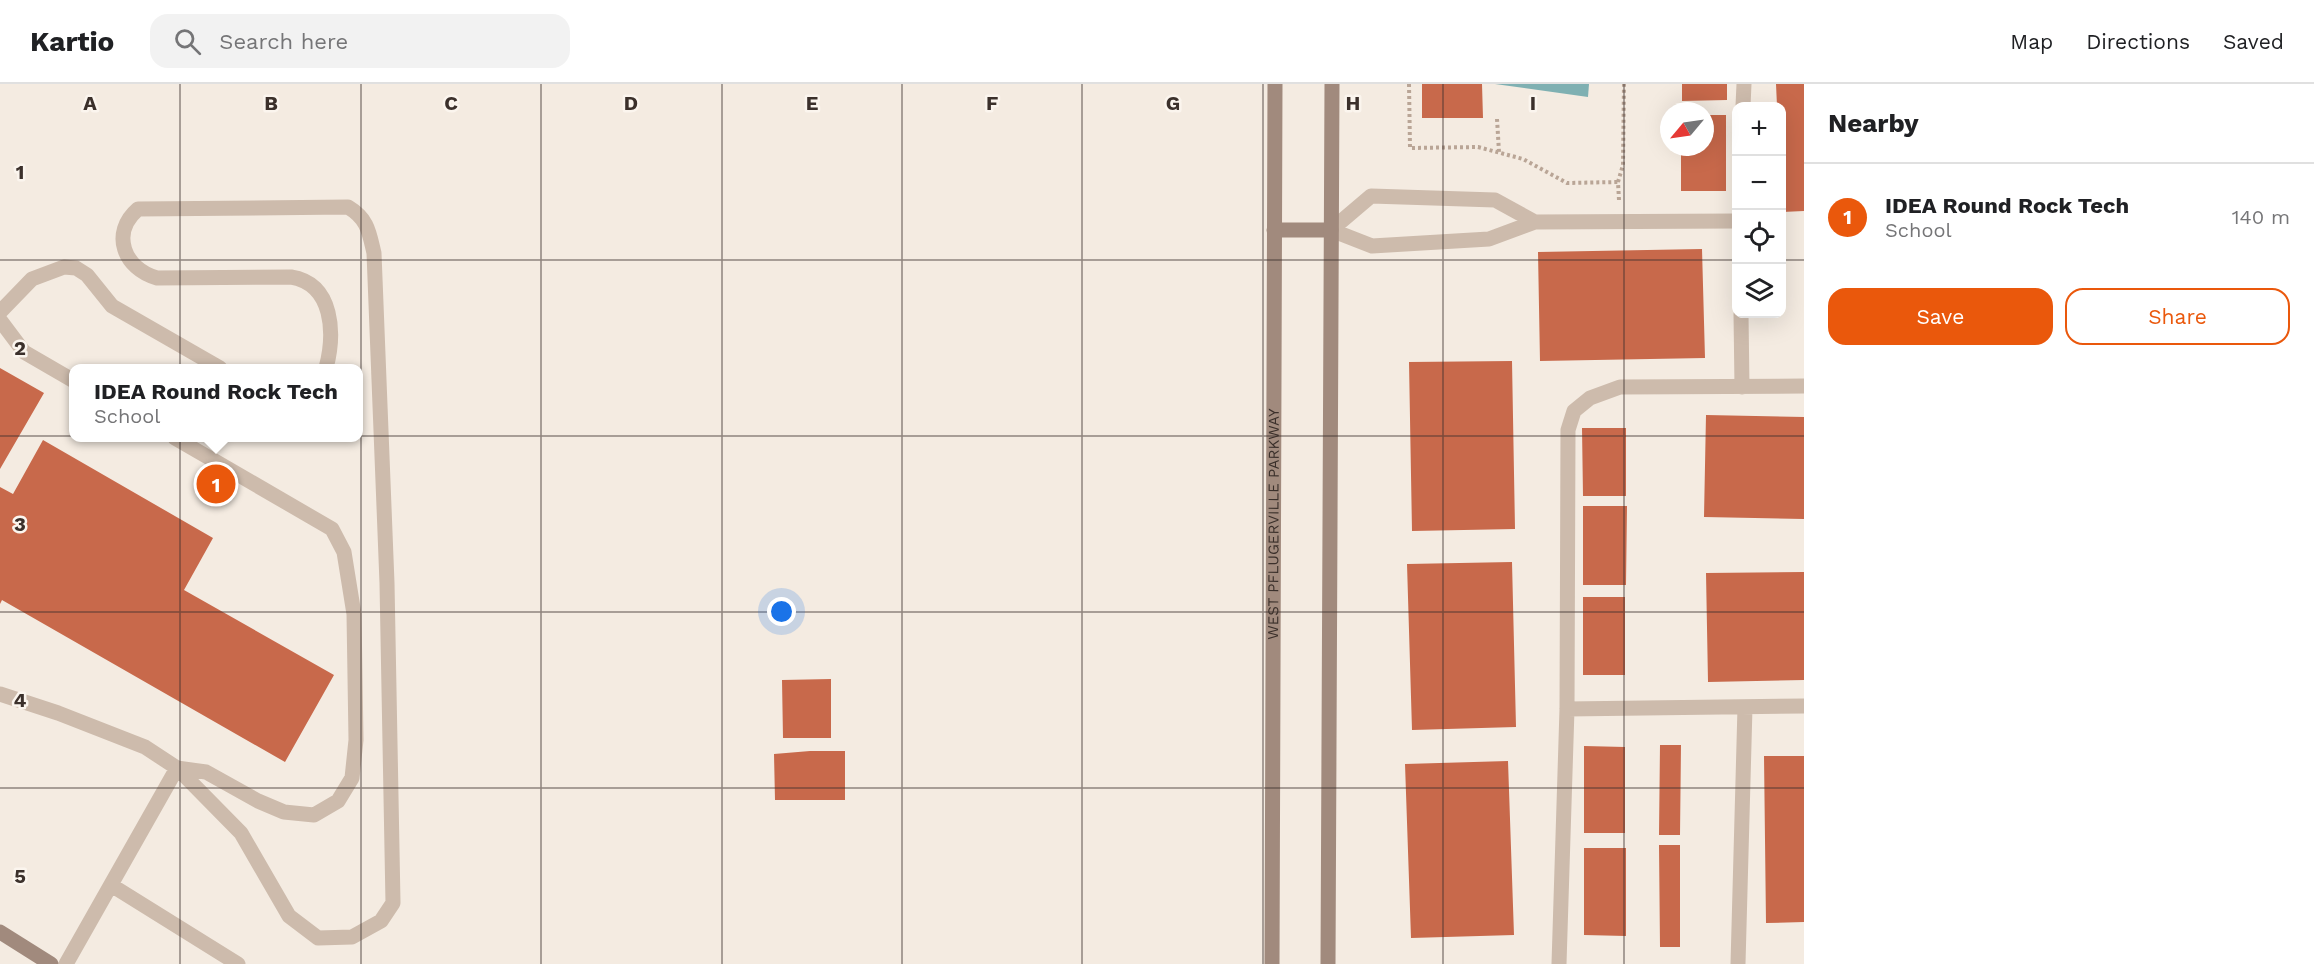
<!DOCTYPE html>
<html lang="en">
<head>
<meta charset="utf-8">
<style>
  body { margin:0; font-family:"Work Sans",sans-serif; background:#f2f2f2; color:#202124 }
  .controls { position:absolute; right:18px; top:18px; display:grid; overflow:hidden; border-radius:12px; box-shadow:0 6px 24px #0002 }
  .controls button { width:54px; height:54px; display:grid; place-items:center; padding:0; border:0; border-bottom:2px solid #e0e0e0; background:#fff; color:#202124; font:30px sans-serif }
  .compass { position:absolute; left:1660px; top:18px; width:54px; height:54px; border-radius:50%; background:#fff; box-shadow:0 6px 24px #0002; rotate:241deg }
  .you { position:absolute; left:782px; top:528px; width:21px; height:21px; margin:-15px; border:4px solid #fff; border-radius:50%; background:#1a73e8; box-shadow:0 0 0 9px #1a73e833 }
  .badge { display:grid; place-items:center; width:39px; height:39px; border-radius:50%; background:#ea580c; color:#fff; font-size:20px; font-weight:700 }
  .pin { position:absolute; translate:-50% -50%; border:3px solid #fff; box-shadow:0 2px 6px #0006 }
  .popup { position:absolute; left:69px; top:280px; width:294px; height:78px; box-sizing:border-box; display:grid; place-content:center; border-radius:12px; background:#fff; filter:drop-shadow(0 2px 4px #0005); font-size:20px; white-space:nowrap; color:#757577 }
  .popup b { font-size:22px; color:#202124 }
  .popup::after { content:''; position:absolute; left:50%; top:100%; margin-left:-12px; border:12px solid transparent; border-top-color:#fff }
  .list { margin:0; padding:0; list-style:none }
  h2 { display:flex; justify-content:space-between; align-items:center; height:78px; margin:0; padding:0 24px; font-size:26px }
  h2 small { font-size:20px; font-weight:400; color:#757577 }
  .list li { display:grid; grid-template-columns:39px 1fr auto; gap:18px; align-items:center; box-sizing:border-box; height:108px; padding:0 24px; border-top:2px solid #e0e0e0 }
  .list b { display:block; font-size:22px; white-space:nowrap }
  .list p { margin:0; font-size:20px; white-space:nowrap; color:#757577 }
  .list em { font-size:20px; font-style:normal; color:#757577 }
  .actions { display:flex; gap:12px; padding:18px 24px }
  .actions a { flex:1; padding:14px 0; border:2px solid #ea580c; border-radius:18px; text-align:center; font-size:21px; color:#ea580c }
  .actions .main { background:#ea580c; color:#fff }
  .icon { flex:none; width:33px; height:33px; fill:none; stroke:currentColor; stroke-width:2; stroke-linecap:round; stroke-linejoin:round }
  .map { position:relative; flex:none; width:1804px; height:880px; overflow:hidden }
  header { display:flex; align-items:center; gap:36px; box-sizing:border-box; height:84px; padding:0 30px; background:#fff; border-bottom:2px solid #e0e0e0 }
  header strong { font-size:28px }
  nav { display:flex; gap:33px; margin-inline-start:auto; font-size:21px }
  .search { width:420px; height:54px; background:#f2f2f2; display:flex; align-items:center; gap:15px; box-sizing:border-box; padding:0 21px; border-radius:18px; color:#757577; font-size:22px }
  main { display:flex }
  aside { flex:1; background:#fff }
  .map>svg:first-child { display:block }
  .water { fill:#7fb0b2 }
  .building { fill:#c8694b }
  .lines { fill:none; stroke-linecap:round; stroke-linejoin:round }
  .path { stroke:#b9a596; stroke-width:4; stroke-dasharray:3 3; stroke-linecap:butt }
  .service { stroke:#cdbbac; stroke-width:15 }
  .secondary { stroke:#a18a7d; stroke-width:15 }
  .grid { fill:none; stroke:#3b302b; stroke-width:1.5; stroke-opacity:0.55 }
  .labels { text-anchor:middle; stroke-width:5; stroke-linejoin:round; paint-order:stroke }
  .street-label { font-size:15px; fill:#3b302b; stroke:#fbf5ee }
  .grid-label { font-size:20px; text-anchor:middle; font-weight:bold; fill:#3b302b; stroke:#fbf5ee; stroke-width:5; stroke-linejoin:round; paint-order:stroke }
</style>
</head>
<body>
<header>
<strong>Kartio</strong>
<div class="search"><svg class="icon" aria-label="search" viewBox="0 0 24 24"><circle cx="10" cy="10" r="6"/><path d="M15 15l6 6"/></svg>Search here</div>
<nav><a>Map</a><a>Directions</a><a>Saved</a></nav>
</header>
<main>
<div class="map">
<svg width="1804" height="880" viewBox="0 0 1804 880">
  <rect width="100%" height="100%" fill="#f4ebe1"/>
  <path class="water" d="M 1495,0 L 1589,0 L 1588,13 Z"/>
  <path class="building" d="M 1422,0 L 1482,0 L 1483,34 L 1422,34 Z
    M 1682,0 L 1727,0 L 1727,16 L 1682,17 Z
    M 1776,0 L 1804,0 L 1804,127 L 1782,128 L 1782,22 L 1777,22 Z
    M 1705,31 L 1726,31 L 1726,107 L 1681,107 L 1681,63 L 1705,63 Z
    M 1702,165 L 1705,274 L 1540,277 L 1538,168 Z
    M 1512,277 L 1515,445 L 1412,447 L 1409,278 Z
    M 0,284 L 44,309 L 0,385 Z
    M 1706,331 L 1804,333 L 1804,435 L 1704,433 Z
    M 1582,344 L 1626,344 L 1626,412 L 1583,412 Z
    M 43,356 L 213,454 L 184,506 L 334,591 L 285,678 L 2,516 L 0,520 L 0,403 L 13,410 Z
    M 1583,422 L 1627,422 L 1626,501 L 1583,501 Z
    M 1512,478 L 1516,643 L 1412,646 L 1407,480 Z
    M 1804,488 L 1804,596 L 1708,598 L 1706,489 Z
    M 1583,513 L 1625,513 L 1625,591 L 1583,591 Z
    M 831,595 L 831,654 L 783,654 L 782,596 Z
    M 1660,661 L 1681,661 L 1680,751 L 1659,751 Z
    M 1584,662 L 1625,663 L 1625,749 L 1584,749 Z
    M 810,667 L 845,667 L 845,716 L 775,716 L 774,670 Z
    M 1764,672 L 1804,672 L 1804,838 L 1766,839 Z
    M 1508,677 L 1514,851 L 1411,854 L 1405,680 Z
    M 1659,761 L 1680,761 L 1680,863 L 1660,863 Z
    M 1584,764 L 1626,764 L 1626,852 L 1584,851 Z"/>
  <g class="lines">
    <path class="path" d="M 1409,0 L 1410,64 L 1478,63 L 1523,75 L 1567,99 L 1618,98
      M 1497,35 L 1499,68
      M 1619,116 L 1618,98 L 1623,81 L 1624,0"/>
    <path class="service" d="M 1743,22 L 1744,0
      M 1535,138 L 1495,116 L 1371,112 L 1331,146 L 1372,162 L 1489,155 L 1535,138 L 1736,137
      M 0,228 L 32,195 L 64,183 L 76,184 L 87,191 L 112,222 L 220,284
      M 1741,230 L 1742,303
      M 0,236 L 24,268 L 74,297
      M 175,354 L 332,445 L 344,468 L 354,530 L 356,656 L 352,694 L 338,717 L 314,731 L 284,728 L 258,717 L 206,688 L 177,684
      M 0,610 L 58,629 L 145,663 L 177,684 L 66,880
      M 1567,625 L 1804,622
      M 177,684 L 241,749 L 289,832 L 318,854 L 352,853 L 381,837 L 393,819 L 387,499 L 374,169 C 369,148 368,135 348,123 L 138,125 C 110,149 124,185 157,194 L 291,193 C 334,200 335,250 326,284
      M 111,801 L 238,880
      M 1559,880 L 1567,625 L 1568,346 L 1574,327 L 1590,314 L 1620,303 L 1804,302
      M 1738,880 L 1745,623"/>
    <g class="secondary">
      <path d="M 1274,146 L 1331,146"/>
      <path d="M 0,848 L 51,880"/>
      <path id="s1" d="M 1272,880 L 1275,0"/>
      <path d="M 1328,880 L 1332,0"/>
    </g>
  </g>
  <path class="grid" d="M 180,0 L 180,880M 361,0 L 361,880M 541,0 L 541,880M 722,0 L 722,880M 902,0 L 902,880M 1082,0 L 1082,880M 1263,0 L 1263,880M 1443,0 L 1443,880M 1624,0 L 1624,880M 0,176 L 1736,176M 1782,176 L 1804,176M 0,352 L 1804,352M 0,528 L 1804,528M 0,704 L 1804,704"/>
  <g class="labels">
    <g class="street-label">
      <text dy="5" stroke="none"><textPath href="#s1" startOffset="440">WEST PFLUGERVILLE PARKWAY</textPath></text>
    </g>
  </g>
  <g class="grid-label">
    <text x="90" y="26">A</text>
    <text x="271" y="26">B</text>
    <text x="451" y="26">C</text>
    <text x="631" y="26">D</text>
    <text x="812" y="26">E</text>
    <text x="992" y="26">F</text>
    <text x="1173" y="26">G</text>
    <text x="1353" y="26">H</text>
    <text x="1533" y="26">I</text>
    <text x="20" y="95">1</text>
    <text x="20" y="271">2</text>
    <text x="20" y="447">3</text>
    <text x="20" y="623">4</text>
    <text x="20" y="799">5</text>
  </g>
</svg>
<div class="controls">
<button>+</button>
<button>−</button>
<button><svg class="icon" aria-label="locate" viewBox="0 0 24 24"><circle cx="12" cy="12" r="6"/><path d="M12 2v4M12 18v4M2 12h4M18 12h4"/></svg></button>
<button><svg class="icon" aria-label="layers" viewBox="0 0 24 24"><path d="M12 4l9 5-9 5-9-5zM3 14l9 5 9-5"/></svg></button>
</div>
<svg class="compass" viewBox="-18 -18 36 36"><path d="M0-13l5 13h-10z" fill="#e53935"/><path d="M0 13l5-13h-10z" fill="#757577"/></svg>
<div class="you"></div>
<div class="pin badge" style="left:216px;top:400px">1</div>
<div class="popup"><b>IDEA Round Rock Tech</b>School</div>
</div>
<aside>
<h2>Nearby<small></small></h2>
<ul class="list">
<li><span class="badge">1</span><div><b>IDEA Round Rock Tech</b><p>School</p></div><em>140 m</em></li>
</ul>
<div class="actions"><a class="main">Save</a><a>Share</a></div>
</aside>
</main>
</body>
</html>
